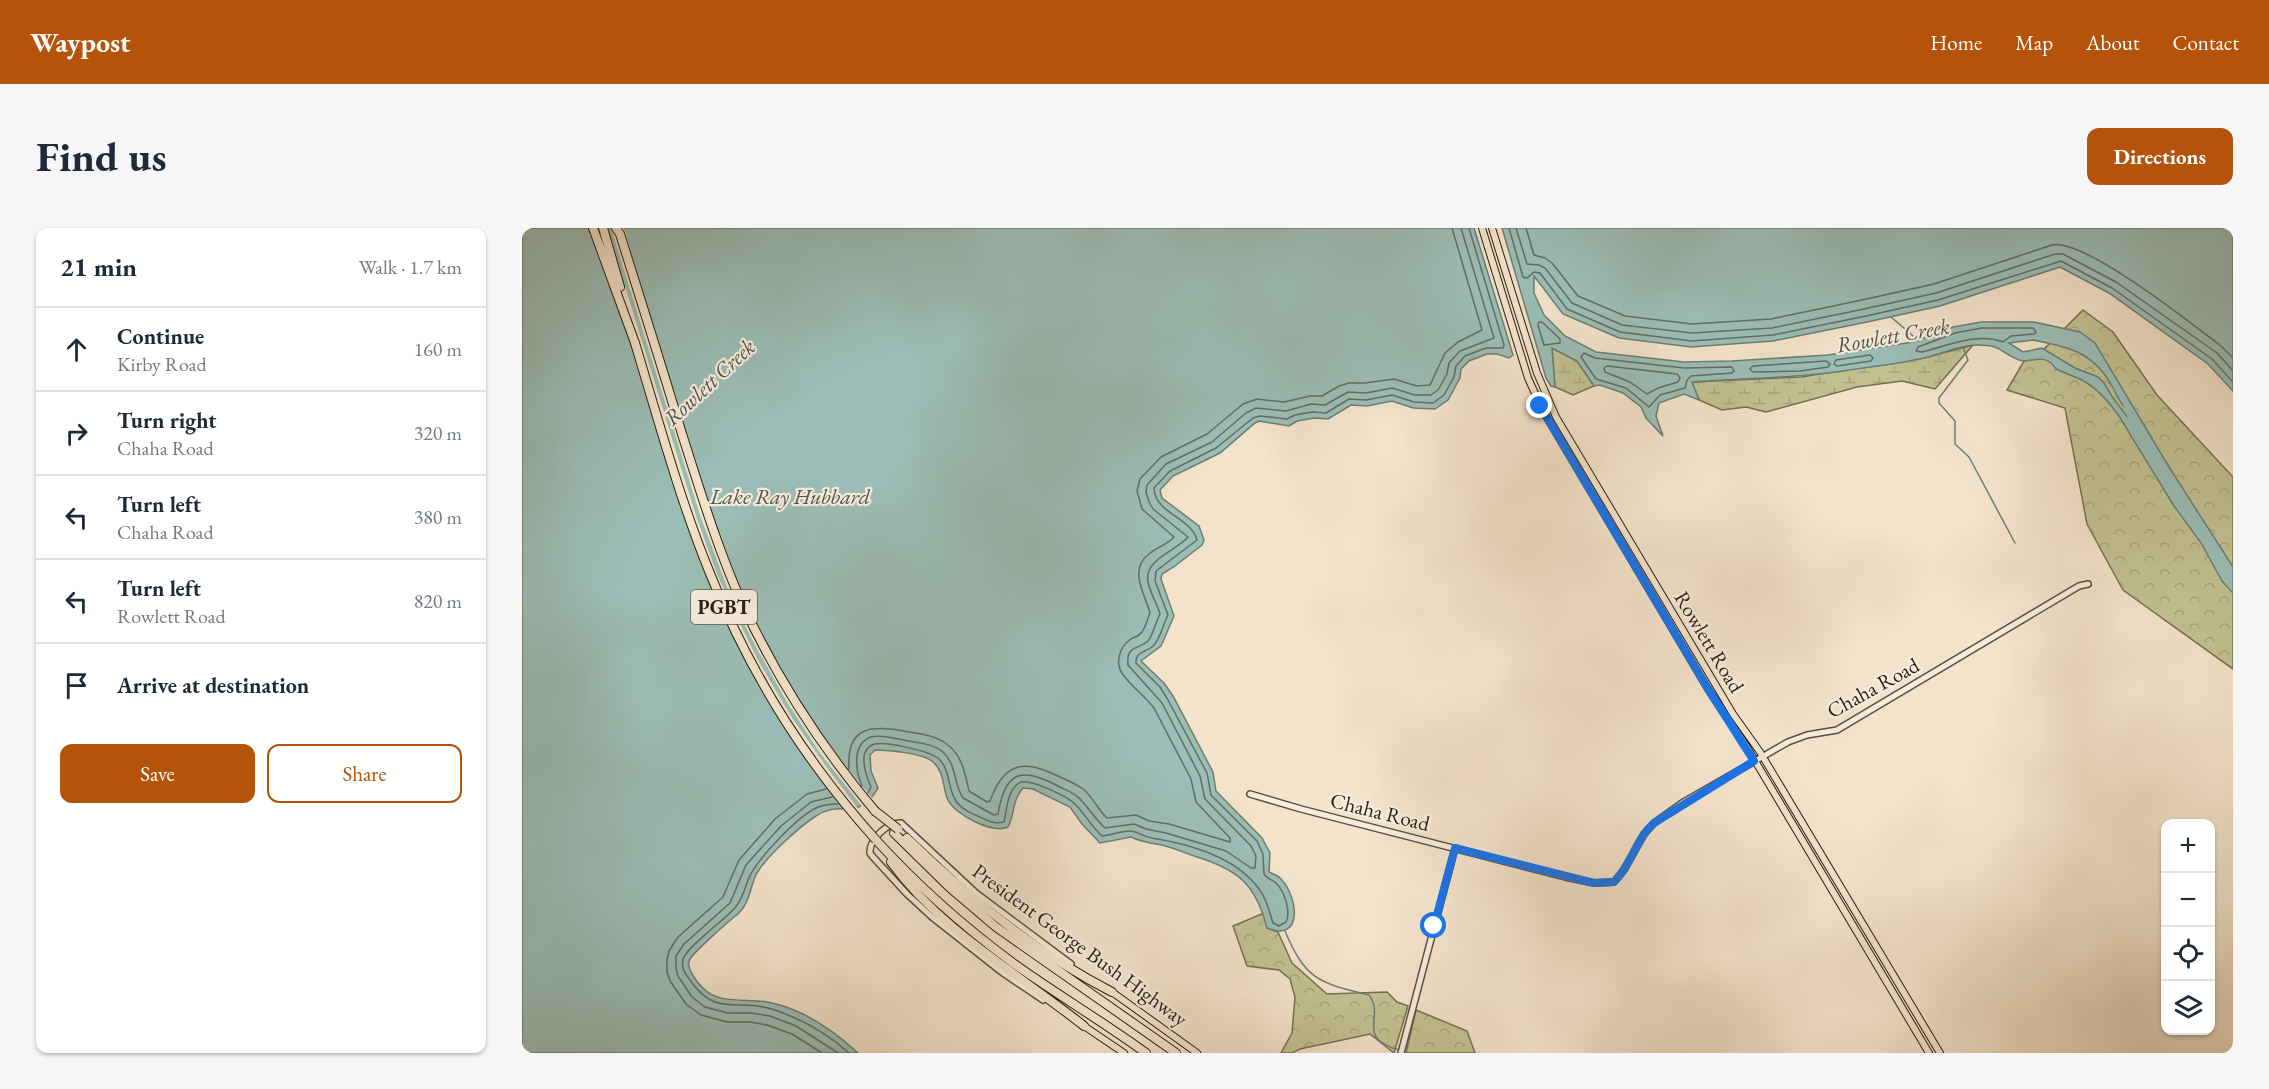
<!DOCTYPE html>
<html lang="en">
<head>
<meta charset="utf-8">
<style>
  body { margin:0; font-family:"EB Garamond",serif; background:#f6f6f7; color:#1f2937 }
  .controls { position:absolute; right:18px; bottom:18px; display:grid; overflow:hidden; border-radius:12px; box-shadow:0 2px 4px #0004 }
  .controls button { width:54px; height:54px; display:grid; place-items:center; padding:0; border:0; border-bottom:2px solid #e0e1e3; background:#fff; color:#1f2937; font:30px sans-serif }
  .stop { position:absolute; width:18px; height:18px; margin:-14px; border:4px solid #1a73e8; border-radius:50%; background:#fff }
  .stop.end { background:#1a73e8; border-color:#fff; box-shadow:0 2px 6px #0008 }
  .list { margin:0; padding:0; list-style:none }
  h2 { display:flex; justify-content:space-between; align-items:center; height:78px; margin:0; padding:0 24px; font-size:26px }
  h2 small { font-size:20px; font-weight:400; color:#747a83 }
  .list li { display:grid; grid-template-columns:39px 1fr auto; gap:18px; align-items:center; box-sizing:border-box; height:84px; padding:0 24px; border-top:2px solid #e0e1e3 }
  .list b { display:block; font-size:22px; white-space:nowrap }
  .list p { margin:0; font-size:20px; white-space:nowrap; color:#747a83 }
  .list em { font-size:20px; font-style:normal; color:#747a83 }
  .actions { display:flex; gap:12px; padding:18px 24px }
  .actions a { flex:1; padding:14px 0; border:2px solid #b45309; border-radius:12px; text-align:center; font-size:21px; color:#b45309 }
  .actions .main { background:#b45309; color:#fff }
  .icon { flex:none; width:33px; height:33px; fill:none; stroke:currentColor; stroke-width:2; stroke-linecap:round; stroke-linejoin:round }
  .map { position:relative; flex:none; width:1711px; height:825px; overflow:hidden; border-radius:12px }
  header { display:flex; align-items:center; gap:36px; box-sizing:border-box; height:84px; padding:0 30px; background:#b45309; color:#fff }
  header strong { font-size:28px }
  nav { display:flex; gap:33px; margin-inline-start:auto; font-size:21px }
  .intro { display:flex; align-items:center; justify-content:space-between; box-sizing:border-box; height:144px; padding:0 36px }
  h1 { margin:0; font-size:42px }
  .button { padding:15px 27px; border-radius:12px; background:#b45309; color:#fff; font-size:21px; font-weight:700 }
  main { display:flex; gap:36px; padding:0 36px }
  aside { flex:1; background:#fff; border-radius:12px; box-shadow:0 2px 4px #0004 }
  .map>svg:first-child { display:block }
  .forest { fill:url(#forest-crowns); stroke:#767051; stroke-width:1.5 }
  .wetland { fill:url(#wetland-marsh); stroke:#767051; stroke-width:1.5 }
  .water { fill:#9bbeb7; stroke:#6d7e74; stroke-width:1.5; fill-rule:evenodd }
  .pier { fill:#f3e3cb }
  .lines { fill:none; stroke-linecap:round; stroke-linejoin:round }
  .shore { stroke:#626e64; stroke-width:1.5 }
  .stream { stroke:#6d7e74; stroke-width:1.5 }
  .river { stroke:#9bbeb7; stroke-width:6 }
  .minor-casing { stroke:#5c4f3f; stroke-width:8 }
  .major-casing { stroke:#291e10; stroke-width:8 }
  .highway-casing { stroke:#291e10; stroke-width:10 }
  .minor { stroke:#f7eddd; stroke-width:5 }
  .major { stroke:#f3e3cb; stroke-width:6 }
  .highway { stroke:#f3e3cb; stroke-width:8 }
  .highway-bridge-casing { stroke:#291e10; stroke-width:10; stroke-linecap:butt }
  .highway-bridge { stroke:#f3e3cb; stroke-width:8 }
  .route { stroke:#1a73e8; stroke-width:8 }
  .labels { text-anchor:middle; stroke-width:4.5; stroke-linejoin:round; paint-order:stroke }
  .shield { fill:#f7eddd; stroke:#675c4e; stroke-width:1.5 }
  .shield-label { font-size:20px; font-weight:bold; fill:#291e10 }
  .street-label { font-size:21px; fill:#291e10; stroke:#f7eddd }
  .water-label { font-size:22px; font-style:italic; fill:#51564a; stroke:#f7eddd }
</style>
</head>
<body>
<header>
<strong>Waypost</strong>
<nav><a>Home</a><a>Map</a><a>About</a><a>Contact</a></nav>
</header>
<div class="intro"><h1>Find us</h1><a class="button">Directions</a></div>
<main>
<aside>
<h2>21 min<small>Walk · 1.7 km</small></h2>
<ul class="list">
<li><svg class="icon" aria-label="ahead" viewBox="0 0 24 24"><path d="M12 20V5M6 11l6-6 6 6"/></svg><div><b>Continue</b><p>Kirby Road</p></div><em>160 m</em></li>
<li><svg class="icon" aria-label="right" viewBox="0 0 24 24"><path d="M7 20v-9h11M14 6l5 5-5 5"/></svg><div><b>Turn right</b><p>Chaha Road</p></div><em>320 m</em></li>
<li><svg class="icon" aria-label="left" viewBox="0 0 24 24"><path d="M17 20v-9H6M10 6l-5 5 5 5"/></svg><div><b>Turn left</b><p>Chaha Road</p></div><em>380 m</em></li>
<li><svg class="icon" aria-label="left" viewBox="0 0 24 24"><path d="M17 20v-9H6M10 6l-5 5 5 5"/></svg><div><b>Turn left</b><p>Rowlett Road</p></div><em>820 m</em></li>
<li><svg class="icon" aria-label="arrive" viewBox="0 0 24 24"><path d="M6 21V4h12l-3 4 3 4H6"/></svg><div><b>Arrive at destination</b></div></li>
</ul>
<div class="actions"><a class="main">Save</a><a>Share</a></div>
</aside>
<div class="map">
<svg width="1711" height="825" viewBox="0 0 1711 825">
  <defs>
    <pattern id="forest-crowns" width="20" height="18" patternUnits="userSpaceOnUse" patternTransform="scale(1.5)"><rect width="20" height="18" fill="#c2c192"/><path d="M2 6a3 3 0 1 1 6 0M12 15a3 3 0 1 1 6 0" fill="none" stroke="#a7a57d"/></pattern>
    <pattern id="wetland-marsh" width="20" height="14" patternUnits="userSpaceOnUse" patternTransform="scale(1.5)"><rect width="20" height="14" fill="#c2c192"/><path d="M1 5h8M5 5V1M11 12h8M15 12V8" fill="none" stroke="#a7a57d"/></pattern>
  </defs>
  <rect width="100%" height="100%" fill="#f3e3cb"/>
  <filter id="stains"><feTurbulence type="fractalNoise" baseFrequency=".00333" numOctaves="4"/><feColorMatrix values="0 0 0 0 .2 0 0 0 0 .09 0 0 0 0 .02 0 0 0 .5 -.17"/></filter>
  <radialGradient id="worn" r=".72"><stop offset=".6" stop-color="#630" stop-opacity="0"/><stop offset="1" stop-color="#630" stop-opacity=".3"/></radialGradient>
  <path class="forest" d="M 1561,82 L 1591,104 L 1635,167 L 1711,249 L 1711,441 L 1601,362 L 1565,296 L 1543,180 L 1485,162 L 1502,133 L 1513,130 Z
    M 742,685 L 745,700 L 756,704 L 770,735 L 805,766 L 865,764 L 875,774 L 886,778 L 872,825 L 848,806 L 778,821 L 770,825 L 759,825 L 770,805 L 773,769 L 768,751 L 757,742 L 725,738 L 711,698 Z
    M 894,782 L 945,803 L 953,825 L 884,825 Z"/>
  <path class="wetland" d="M 1451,117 L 1413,161 L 1380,153 L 1335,159 L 1244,184 L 1224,179 L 1200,182 L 1177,172 L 1170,154 L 1279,149 L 1402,130 Z
    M 1030,120 L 1055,133 L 1072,158 L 1051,167 L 1033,159 Z"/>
  <path class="water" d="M 0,0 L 952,0 L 991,127 L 987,130 L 975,126 L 965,126 L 947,133 L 939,141 L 938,150 L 926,172 L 913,181 L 891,180 L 870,173 L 845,178 L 829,177 L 806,191 L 792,190 L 775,193 L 767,198 L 737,193 L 733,195 L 698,225 L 651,248 L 638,262 L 640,270 L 677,298 L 682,312 L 680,317 L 653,338 L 640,346 L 639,351 L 652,388 L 639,418 L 619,433 L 642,455 L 651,468 L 691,544 L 694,563 L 740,610 L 748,625 L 747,644 C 751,646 757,648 759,651 C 775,667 783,715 745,700 C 734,657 717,642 675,629 C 663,625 652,620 640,617 C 628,615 619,614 609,609 L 578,615 L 560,596 L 548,579 L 511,561 L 501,560 C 490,572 493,586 486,599 C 471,606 433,587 426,572 C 420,559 423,544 411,534 C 401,525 366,522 353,522 L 348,527 L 349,543 L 356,560 C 335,595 319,571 294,588 C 277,599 245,628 235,645 C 228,658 228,675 216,686 C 208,692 169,726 167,733 C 165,741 175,755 181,760 C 197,778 229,769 250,775 C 282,782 312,803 336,825 L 0,825 Z
    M 980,0 L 1711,0 L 1711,163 L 1686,136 L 1587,65 L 1538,39 L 1418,78 L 1345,94 L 1251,113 L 1169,119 L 1097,110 L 1041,86 L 1012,48 L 1012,65 L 1022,87 L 1043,108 L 1074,124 L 1162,134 L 1210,133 L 1306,127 L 1391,114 L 1431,99 L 1459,94 L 1512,94 L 1558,104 L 1573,115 L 1647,239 L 1711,339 L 1711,365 L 1700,353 L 1679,315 L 1652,278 L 1609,208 C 1599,189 1581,163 1560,152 C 1552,148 1542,145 1534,141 C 1523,123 1508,136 1497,132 C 1477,124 1481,117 1455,117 C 1438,117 1419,126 1402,130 C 1380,135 1357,138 1334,141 C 1280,150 1225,150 1170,154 L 1177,172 L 1162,166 L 1137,175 L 1134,188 L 1141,208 L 1124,190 L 1119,179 L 1101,165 L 1078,157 L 1072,158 L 1055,133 L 1030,120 L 1033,159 L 1029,158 L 1024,150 ZM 1511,112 C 1549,120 1572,124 1591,160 C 1597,171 1600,180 1610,185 L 1610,195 L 1591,170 L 1582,155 L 1576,149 L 1553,140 L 1520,120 L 1501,124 L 1487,115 Z"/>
  <path class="pier" d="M 67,0 L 85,0 L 174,288 L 195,346 L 215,390 L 237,434 L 268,487 L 303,537 L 338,583 L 325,584 L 227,439 L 205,395 L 168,303 L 107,109 Z
    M 89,0 L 102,0 L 117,54 L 185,272 L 218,362 L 256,438 L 287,489 L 315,528 L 352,572 L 342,581 L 298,525 L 265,474 L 235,421 L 208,367 L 178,287 Z"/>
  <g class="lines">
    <path class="shore" d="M 987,0 L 1001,49 L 1005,50 L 1012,44 L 1018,45 L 1045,81 L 1098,104 L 1170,113 L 1251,107 L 1344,88 L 1416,72 L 1539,33 L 1590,60 L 1690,131 L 1711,154
      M 994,0 L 1005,36 L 1017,37 L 1023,40 L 1050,75 L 1100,97 L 1170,105 L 1250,100 L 1342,81 L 1414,65 L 1533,26 L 1541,26 L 1594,54 L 1695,125 L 1711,143
      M 1004,0 L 1012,27 L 1023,30 L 1030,35 L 1056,68 L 1103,88 L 1170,96 L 1249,91 L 1340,72 L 1412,56 L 1530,17 C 1562,10 1670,96 1699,118 L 1711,130
      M 1017,94 L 1020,94 L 1038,111 L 1038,115 L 1022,117 L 1016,97 Z
      M 1460,100 L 1511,100 L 1514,104 L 1512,106 L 1489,108 L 1481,114 C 1456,104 1425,118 1400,124 L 1394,123 L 1396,119 L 1433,105 Z
      M 1062,125 L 1073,130 L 1162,140 L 1210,139 L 1212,143 L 1210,145 L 1169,148 L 1165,152 L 1163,160 L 1138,167 L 1127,179 L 1104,160 L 1074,151 L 1059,129 Z
      M 1348,127 L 1351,130 L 1349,133 L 1315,138 L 1312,136 L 1314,132 Z
      M 1304,133 L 1308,136 L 1306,139 L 1278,143 L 1231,144 L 1228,141 L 1231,138 Z
      M 1085,138 L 1155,146 L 1158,150 L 1156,154 L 1136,160 L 1125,166 L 1108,154 L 1083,144 L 1082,140 Z
      M 327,541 C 324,496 352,497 387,504 C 401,506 415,508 426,517 C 441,529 443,546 447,563 L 465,574 L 468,573 C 482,534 502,531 536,548 C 545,552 554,556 561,561 C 571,569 576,582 585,590 L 614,587 L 627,593 L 647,596 L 708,614 L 708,610 L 674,574 L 669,551 L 632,480 C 623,468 611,460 602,448 C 592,436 597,419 609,411 C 612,409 616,409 618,406 C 623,403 625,391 628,385 C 623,366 606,342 627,326 C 635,319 645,317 652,309 L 620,281 L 615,263 L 618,251 L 639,229 L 685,206 L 721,176 L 735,171 L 762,174 L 788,168 L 800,168 L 817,158 L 827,155 L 843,155 L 872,151 L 895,158 L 908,157 L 923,125 L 936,114 L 960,102 L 930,0
      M 340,558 C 334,544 329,516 349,509 C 360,506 375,511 386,513 C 398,515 411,516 421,524 C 435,537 431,555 441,570 L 472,587 L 476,586 C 483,545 497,538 534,557 C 541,561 552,564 558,571 C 567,580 573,591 583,600 L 612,596 L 624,601 L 644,605 L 704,623 L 729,640 L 733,640 L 734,628 L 729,618 L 683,571 L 678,548 L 640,475 L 606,437 C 604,417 616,422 626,413 C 631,407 634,393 638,386 C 635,375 628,365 626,354 C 622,331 653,324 666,309 L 631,281 L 627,274 L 624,264 L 625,257 L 644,236 L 690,214 L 724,185 L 734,180 L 764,183 L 789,176 L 803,177 L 826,164 L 844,165 L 870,160 L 893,167 L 909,167 L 916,162 L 925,146 L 927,135 L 938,123 L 972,110 L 939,0
      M 346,565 L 349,559 C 345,549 341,539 342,528 C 343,524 346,519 350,517 C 361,512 408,523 417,531 C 429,543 425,560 434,573 C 439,581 451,586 460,590 C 468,594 473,596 482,594 C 485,581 485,563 497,555 C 506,549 546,569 553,576 C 563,586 569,598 580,608 C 589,607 599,603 608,603 C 615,603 622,609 630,610 C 667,616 714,629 737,661 C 745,671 747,683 751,695 L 757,698 L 764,694 C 769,684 763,664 754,655 C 750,652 745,650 742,646 L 741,626 L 735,613 L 689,567 L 685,545 L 646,472 L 638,459 L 614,435 C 614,423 622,425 630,419 C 638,413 641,396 646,387 L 633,353 L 634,343 L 675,312 C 669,289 633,286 632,260 L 648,243 L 694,220 L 731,190 L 738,188 L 765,191 L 773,187 L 790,184 L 804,185 L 827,171 L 844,172 L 870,167 L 892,174 L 911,175 L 922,167 L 932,149 L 934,138 L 943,128 L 964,120 L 981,120 L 982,117 L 947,0
      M 310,569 L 289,574 L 259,598 L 224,637 L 208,675 L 162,716 L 154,728 L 154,740 L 156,748 L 170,769 L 183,779 L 206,785 L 229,785 L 248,788 L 274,798 L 316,825
      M 316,576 C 309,576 300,577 294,580 C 274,590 234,632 226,652 C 223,661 219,674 212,681 C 203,691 164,720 161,731 C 159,740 163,746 168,752 C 194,791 217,769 253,782 C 279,791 306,806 327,825
      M 300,825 L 270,806 L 245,797 L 228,794 L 205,794 L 179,787 L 164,776 L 148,753 L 145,744 L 145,732 L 147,723 L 156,709 L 201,669 L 217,632 L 253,591 L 285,566 L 304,561"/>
    <path class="stream" d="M 1369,89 L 1397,113
      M 1441,119 L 1446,132 L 1417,170 L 1417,175 L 1433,193 L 1433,216 L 1447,229 L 1493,315
      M 763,703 C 784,753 798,755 847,767 C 864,789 832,809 877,822"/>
    <path class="river" d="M 1604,175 L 1612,200"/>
    <g class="minor-casing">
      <path id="minor" d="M 728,566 L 779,581 L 1043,649 L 1072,655 L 1092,654 L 1102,642 L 1122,606 L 1132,595 L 1160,575 L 1266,514 L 1285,507 L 1315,502 L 1557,358 L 1566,356
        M 521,772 L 481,745 L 410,689 L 385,666 L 351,629 L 348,625 C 347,611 366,594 379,595 L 454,665 L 549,736
        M 879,825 L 933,620"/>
    </g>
    <g class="major-casing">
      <path id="major" d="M 960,0 L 1006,150 L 1021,183 L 1186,461 L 1226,521 L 1407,825
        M 970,0 L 1015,145 L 1034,189 L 1211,486 L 1238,524 L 1418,825
        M 590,764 L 675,825
        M 562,798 L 602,825"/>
    </g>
    <g class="highway-casing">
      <path id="highway" d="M 71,0 L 113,115
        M 81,0 L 98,59
        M 94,0 L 98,6 C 119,73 140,139 160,206 C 178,262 195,319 219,373 C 254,449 299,519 353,583
        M 372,605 L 427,659 L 474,699 L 654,825
        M 385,610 C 447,670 514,725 590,764
        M 354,612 C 395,657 441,698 491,735 C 534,766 580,793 624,825
        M 369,634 C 418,702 497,746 562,798"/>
    </g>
    <use href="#minor" class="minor"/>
    <use href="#major" class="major"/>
    <use href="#highway" class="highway"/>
    <g class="highway-bridge-casing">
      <path id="highway-bridge" d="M 113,115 C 136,191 157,269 187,343 C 226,442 283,533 354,612
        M 353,583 L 376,601"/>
    </g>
    <use href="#highway-bridge" class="highway-bridge"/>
  </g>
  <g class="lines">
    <path class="route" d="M 912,698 L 933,620 L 1072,655 L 1092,654 C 1109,637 1114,611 1132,595 L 1232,533 L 1186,461 L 1018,178"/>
  </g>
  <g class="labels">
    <rect class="shield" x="169" y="362" width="66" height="34" rx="4.5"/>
    <g class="shield-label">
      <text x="202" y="386">PGBT</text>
    </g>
    <g class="street-label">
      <text transform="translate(1187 414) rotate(59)" y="7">Rowlett Road</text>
      <text transform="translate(1351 460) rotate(-29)" y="7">Chaha Road</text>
      <text transform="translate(858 584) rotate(14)" y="7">Chaha Road</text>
      <text transform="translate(558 717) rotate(36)" y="7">President George Bush Highway</text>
    </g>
    <g class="water-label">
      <text transform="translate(1371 107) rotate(-10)" y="8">Rowlett Creek</text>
      <text transform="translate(187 154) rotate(-43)" y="8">Rowlett Creek</text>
      <text x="268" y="276">Lake Ray Hubbard</text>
    </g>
  </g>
  <rect width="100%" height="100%" filter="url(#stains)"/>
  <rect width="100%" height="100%" fill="url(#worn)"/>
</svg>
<div class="controls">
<button>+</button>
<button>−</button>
<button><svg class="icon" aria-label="locate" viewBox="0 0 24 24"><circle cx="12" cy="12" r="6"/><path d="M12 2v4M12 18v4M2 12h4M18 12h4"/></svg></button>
<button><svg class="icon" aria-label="layers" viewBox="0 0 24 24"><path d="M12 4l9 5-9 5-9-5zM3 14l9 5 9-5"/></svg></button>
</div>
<div class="stop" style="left:912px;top:698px"></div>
<div class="stop end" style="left:1018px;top:178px"></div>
</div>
</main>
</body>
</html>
